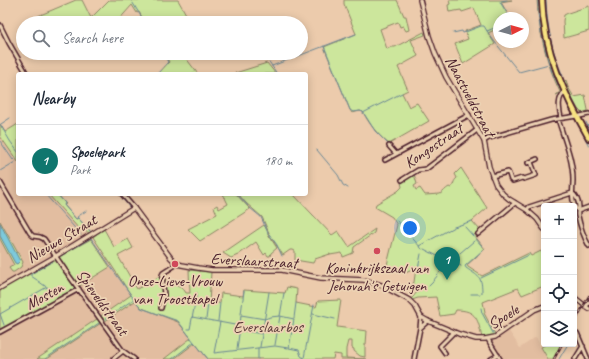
<!DOCTYPE html>
<html lang="en">
<head>
<meta charset="utf-8">
<style>
  body { margin:0; font-family:Caveat,sans-serif; background:#f2f2f3; color:#1f2937 }
  .controls { position:absolute; right:12px; bottom:12px; display:grid; overflow:hidden; border-radius:4px; box-shadow:0 2px 10px #0003 }
  .controls button { width:36px; height:36px; display:grid; place-items:center; padding:0; border:0; border-bottom:1px solid #e0e1e3; background:#fff; color:#1f2937; font:20px sans-serif }
  .compass { position:absolute; left:493px; top:12px; width:36px; height:36px; border-radius:50%; background:#fff; box-shadow:0 2px 10px #0003; rotate:85deg }
  .you { position:absolute; left:410px; top:228px; width:14px; height:14px; margin:-10px; border:3px solid #fff; border-radius:50%; background:#1a73e8; box-shadow:0 0 0 6px #1a73e833 }
  .badge { display:grid; place-items:center; width:26px; height:26px; border-radius:50%; background:#0f766e; color:#fff; font-size:13px; font-weight:700 }
  .pin { position:absolute; translate:-50% -33px; filter:drop-shadow(0 1px 2px #0008) }
  .pin::after { content:''; position:absolute; top:21px; width:14px; height:12px; background:inherit; clip-path:polygon(0 0,100% 0,50% 100%) }
  .list { margin:0; padding:0; list-style:none }
  h2 { display:flex; justify-content:space-between; align-items:center; height:52px; margin:0; padding:0 16px; font-size:17px }
  h2 small { font-size:13px; font-weight:400; color:#747a83 }
  .list li { display:grid; grid-template-columns:26px 1fr auto; gap:12px; align-items:center; box-sizing:border-box; height:72px; padding:0 16px; border-top:1px solid #e0e1e3 }
  .list b { display:block; font-size:15px; white-space:nowrap }
  .list p { margin:0; font-size:13px; white-space:nowrap; color:#747a83 }
  .list em { font-size:13px; font-style:normal; color:#747a83 }
  .icon { flex:none; width:22px; height:22px; fill:none; stroke:currentColor; stroke-width:2; stroke-linecap:round; stroke-linejoin:round }
  .map { position:relative; flex:none; width:589px; height:359px; overflow:hidden }
  .search { position:absolute; background:#fff; box-shadow:0 2px 10px #0003; left:16px; top:16px; width:292px; height:44px; display:flex; align-items:center; gap:10px; box-sizing:border-box; padding:0 14px; border-radius:22px; color:#747a83; font-size:15px }
  .panel { position:absolute; background:#fff; box-shadow:0 2px 10px #0003; left:16px; top:72px; width:292px; height:124px; border-radius:4px }
  .map>svg:first-child { display:block }
  .built { fill:#e2bda0 }
  .green { fill:#cce69c; stroke:#8b8264 }
  .water { fill:#7dcadb; stroke:#698695 }
  .lines { fill:none; stroke-linecap:round; stroke-linejoin:round }
  .stream { stroke:#698695; stroke-width:1 }
  .minor-casing { stroke:#4a1f2b; stroke-width:6 }
  .tertiary-casing { stroke:#4a1f2b; stroke-width:6 }
  .primary-casing { stroke:#4a1f2b; stroke-width:8 }
  .minor { stroke:#ecd2b3; stroke-width:3 }
  .tertiary { stroke:#ecd2b3; stroke-width:3.5 }
  .primary { stroke:#f7e281; stroke-width:4.5 }
  .rail-casing { stroke:#4a1f2b; stroke-width:2.5 }
  .rail { stroke:#ecd2b3; stroke-width:1; stroke-dasharray:3; stroke-linecap:butt }
  .poi-dot { fill:#d1495b; stroke:#ecd2b3; stroke-width:1.5 }
  .labels { text-anchor:middle; stroke-width:3.5; stroke-linejoin:round; paint-order:stroke }
  .street-label { font-size:16px; fill:#4a1f2b; stroke:#ecd2b3 }
  .poi-label { font-size:16px; fill:#4a1f2b; stroke:#ecd2b3 }
  .park-label { font-size:16px; fill:#5e3d3c; stroke:#ecd2b3 }
</style>
</head>
<body>
<div class="map">
<svg width="589" height="359" viewBox="0 0 589 359">
  <rect width="100%" height="100%" fill="#eccbac"/>
  <filter id="ink" filterUnits="userSpaceOnUse"><feTurbulence type="fractalNoise" baseFrequency=".025" numOctaves="2"/><feDisplacementMap in="SourceGraphic" scale="8" xChannelSelector="R" yChannelSelector="G"/><feConvolveMatrix kernelMatrix="1 2 1 2 8 2 1 2 1" color-interpolation-filters="sRGB"/></filter>
  <g filter="url(#ink)">
    <path class="built" d="M 0,124 L 10,141 L 18,151 L 18,194 L 57,194 L 66,204 L 64,205 L 76,219 L 78,218 L 91,232 L 25,272 L 0,285 Z
      M 110,267 L 136,302 L 142,308 L 178,322 L 208,359 L 0,359 L 0,330 L 60,298 Z
      M 509,331 L 520,348 L 536,337 L 547,359 L 503,359 L 491,342 L 491,341 Z"/>
    <path class="green" d="M 76,0 L 82,0 L 91,18 L 109,0 L 178,0 L 191,23 L 144,23 L 145,22 L 139,12 L 137,13 L 132,5 L 116,23 L 93,23 L 91,18 L 81,23 L 42,23 L 38,16 Z
      M 344,0 L 397,0 L 404,16 L 406,16 L 409,30 L 406,31 L 403,26 L 400,27 L 398,22 L 380,29 L 387,49 L 391,47 L 395,47 L 424,32 L 425,35 L 411,40 L 418,56 L 398,67 L 408,90 L 402,93 L 409,107 L 417,103 L 429,121 L 389,144 C 378,135 369,124 363,112 L 360,111 L 352,113 L 350,110 L 324,47 L 356,34 L 344,4 Z
      M 449,0 L 512,0 L 501,2 L 510,18 L 499,18 L 499,28 L 488,33 L 495,44 L 463,64 L 455,44 L 468,39 L 465,31 L 481,25 L 474,8 L 462,12 L 461,10 L 449,12 L 448,5 L 450,4 Z
      M 537,0 L 540,0 L 541,14 L 561,89 L 561,93 L 556,95 L 560,92 C 546,63 539,32 537,0 Z
      M 589,6 L 589,31 L 564,38 L 563,21 L 564,15 L 568,13 Z
      M 164,53 L 182,53 L 198,74 L 158,74 L 169,62 Z
      M 267,63 L 276,74 L 232,74 Z
      M 566,80 L 568,87 L 574,97 L 585,95 L 588,110 L 588,111 L 582,113 L 578,109 L 573,100 L 564,82 Z
      M 0,124 L 5,132 L 18,124 L 18,162 L 0,136 Z
      M 461,168 L 487,208 L 472,221 L 480,230 L 474,235 L 485,249 L 467,265 L 468,267 L 482,276 L 529,253 L 531,256 L 541,251 L 544,256 L 544,286 L 522,295 L 518,288 L 483,302 L 485,312 L 484,313 L 495,334 L 494,336 L 482,338 C 478,320 477,310 456,310 L 454,314 L 440,316 L 436,297 L 418,298 L 412,300 L 411,299 L 418,291 L 411,287 L 414,282 L 416,268 L 415,267 L 410,271 L 405,273 L 387,265 L 397,225 L 392,217 L 375,207 L 376,204 L 398,191 L 402,187 L 401,182 L 414,174 L 417,184 L 414,186 L 416,190 L 420,188 L 425,195 L 440,194 C 444,192 445,189 449,187 L 451,188 C 454,185 453,181 457,178 L 455,174 Z
      M 48,194 L 57,194 L 66,204 L 64,205 L 76,219 L 78,218 L 91,232 L 90,233 C 87,231 83,232 80,230 Z
      M 223,194 L 236,194 L 250,209 L 200,241 L 188,229 L 217,214 L 214,207 L 217,205 L 219,209 L 228,204 Z
      M 238,194 L 293,194 L 332,235 L 338,231 L 349,247 L 375,229 L 374,233 L 354,247 L 353,253 L 343,257 L 342,253 L 330,255 L 330,254 L 315,259 L 313,263 L 295,260 L 295,251 L 293,250 L 290,250 L 283,255 L 268,233 L 268,234 L 277,248 L 271,253 L 270,256 L 268,256 L 266,253 L 264,255 L 256,242 L 238,255 L 231,258 L 223,253 L 264,225 L 269,233 L 262,217 L 246,203 Z
      M 0,221 L 23,262 L 21,267 L 14,272 L 12,272 L 9,268 L 14,265 L 0,239 Z
      M 104,229 L 114,247 L 128,239 L 133,248 L 118,256 L 137,289 L 158,277 L 160,278 L 161,275 L 173,265 L 175,268 L 164,276 L 164,278 C 171,288 180,281 186,293 L 190,293 L 189,270 L 211,272 L 209,303 L 220,303 L 221,293 L 243,296 L 244,290 L 285,293 L 287,287 L 297,289 L 296,303 L 316,307 L 318,301 L 341,300 L 337,327 L 367,331 L 366,344 L 365,344 L 365,357 L 360,356 L 354,351 L 354,349 L 352,348 L 352,341 L 348,341 L 346,349 L 346,358 L 366,359 L 341,359 L 341,355 L 334,354 L 333,359 L 208,359 L 195,343 L 174,359 L 164,359 L 191,338 L 178,322 L 142,308 L 135,301 L 105,321 L 101,316 L 131,295 L 93,237 L 98,233 Z
      M 91,239 L 110,267 L 60,298 L 0,330 L 0,289 Z
      M 97,319 L 101,323 L 47,359 L 37,359 Z
      M 547,344 L 561,344 L 553,359 L 548,359 L 541,347 Z"/>
    <path class="water" d="M 0,223 L 20,261 L 17,264 L 15,263 L 0,236 Z"/>
    <g class="lines">
      <path class="stream" d="M 131,0 L 145,23
        M 538,0 L 538,7
        M 546,0 C 547,26 552,53 563,76
        M 501,1 L 507,0
        M 500,2 L 510,18
        M 538,9 L 538,11
        M 538,13 L 541,33
        M 487,31 L 494,41 L 519,72 L 549,64
        M 523,31 L 526,35
        M 453,33 L 462,31 L 463,33 L 481,26 L 484,26 L 487,31 L 499,26
        M 542,36 L 548,60 L 552,72
        M 324,46 L 350,110 L 353,112 L 360,111 L 363,112 L 375,131 L 388,144
        M 261,53 L 270,63 L 277,74
        M 272,66 L 356,34
        M 157,74 L 168,62 L 163,53
        M 553,74 L 561,91
        M 563,95 L 570,110
        M 363,113 L 402,93
        M 586,122 L 589,129
        M 0,124 L 10,141 L 18,152
        M 1,124 L 10,118
        M 578,124 L 589,146
        M 0,141 L 13,160 L 14,159
        M 317,150 L 338,175 L 343,185 L 348,188
        M 16,158 L 18,157
        M 0,171 L 15,162
        M 45,194 L 81,235
        M 57,194 L 65,203 L 64,205 L 76,219 L 78,218 L 91,232 L 96,229
        M 237,194 L 248,206
        M 122,198 L 130,208
        M 250,208 L 261,217 L 268,233
        M 78,218 L 77,217 L 86,211
        M 397,221 L 422,249
        M 465,227 L 473,236
        M 98,228 L 119,215
        M 269,234 L 277,245 L 282,256
        M 475,238 L 482,246
        M 419,246 L 454,227 L 472,221
        M 424,249 L 445,260
        M 460,253 L 474,241
        M 61,256 L 91,238 L 109,264
        M 457,264 L 461,266
        M 110,266 L 134,299
        M 418,269 L 421,254
        M 439,273 L 447,264 L 458,254
        M 481,278 L 529,255
        M 37,280 L 31,276 L 31,274 L 53,261
        M 38,281 L 52,291
        M 433,281 L 438,275
        M 429,286 L 433,282
        M 471,294 L 479,294
        M 480,294 L 482,293 C 482,276 479,277 466,268 L 465,266 L 484,249
        M 481,308 L 482,313 L 493,333
        M 0,314 L 47,287
        M 0,314 L 4,325
        M 241,314 L 244,291
        M 313,314 L 335,319
        M 192,317 L 240,326 L 241,315 L 265,319 L 270,317 L 280,316 L 294,319 L 289,348 L 299,350 L 301,356 L 304,358
        M 294,318 L 296,303
        M 206,319 L 208,304
        M 104,320 L 134,299 L 141,308 L 178,321 L 194,342
        M 218,321 L 220,303
        M 220,322 L 214,353 L 275,346 L 288,348
        M 188,329 L 190,329 L 197,293
        M 240,330 L 262,334
        M 574,334 L 575,333
        M 275,345 L 284,293
        M 260,347 L 269,292
        M 237,349 L 240,327
        M 304,358 L 314,305
        M 45,359 L 99,323
        M 172,359 L 194,342 L 208,359
        M 258,359 L 258,348
        M 559,359 L 568,344"/>
      <g class="minor-casing">
        <path id="minor" d="M 0,25 L 9,43 L 27,74
          M 580,116 L 589,114
          M 561,118 C 559,108 557,99 565,91
          M 558,119 C 564,139 573,159 573,180 C 573,191 570,202 578,211
          M 484,141 L 489,138 L 551,120 L 577,116
          M 389,146 L 396,154
          M 385,160 L 469,115
          M 528,163 L 537,159
          M 492,176 L 508,172 L 509,174 L 511,180 L 513,181 L 522,178 L 524,179 L 536,175 L 531,162
          M 402,180 L 418,170 L 426,169 L 434,163 L 477,130
          M 0,182 L 30,233 L 33,236 L 40,237 L 44,239 L 65,270 L 123,351 L 134,359
          M 572,193 C 576,195 579,202 579,207 C 579,210 577,212 578,216 C 580,226 584,237 589,246
          M 122,194 L 134,208
          M 527,210 L 529,207 L 572,193
          M 578,211 L 589,207
          M 478,234 L 515,203
          M 586,307 L 589,302
          M 161,308 L 164,295 L 162,275 L 163,273 L 174,266 L 174,261
          M 420,328 L 428,321
          M 0,332 L 79,289
          M 577,333 L 588,359
          M 488,339 L 490,343 L 500,359
          M 445,353 L 440,346 L 452,334 L 453,332
          M 113,359 L 123,351
          M 414,359 L 420,328 L 421,317
          M 491,359 L 498,355
          M 575,359 L 583,346"/>
      </g>
      <g class="tertiary-casing">
        <path id="tertiary" d="M 420,0 L 429,36 L 435,53 L 446,77 L 484,141 L 489,167 L 496,185 L 503,194 L 509,199 L 527,210 L 537,219 L 544,229
          M 0,288 L 56,256 L 134,208 L 171,258 L 178,264 L 182,265 L 198,268 L 212,270 L 282,270 L 321,278 L 364,280 L 381,285 L 409,300 L 415,306 L 421,317 L 428,321 L 459,334 L 476,339 L 485,339 L 495,337 L 534,310 L 544,306
          M 574,297 L 589,309"/>
      </g>
      <g class="primary-casing">
        <path id="primary" d="M 542,0 C 543,50 565,96 589,138"/>
      </g>
      <use href="#minor" class="minor"/>
      <use href="#tertiary" class="tertiary"/>
      <use href="#primary" class="primary"/>
      <g class="rail-casing">
        <path id="rail" d="M 574,323 L 589,296
          M 554,359 L 562,344"/>
      </g>
      <use href="#rail" class="rail"/>
    </g>
  </g>
  <g class="poi-dot">
    <circle cx="377" cy="251" r="4"/>
    <circle cx="175" cy="264" r="4"/>
  </g>
  <g class="labels">
    <g class="street-label">
      <text transform="translate(471 96) rotate(62)" y="6">Naastveldstraat</text>
      <text transform="translate(433 145) rotate(-34)" y="6">Kongostraat</text>
      <text transform="translate(61 238) rotate(-31)" y="6">Nieuwe Straat</text>
      <text transform="translate(254 260) rotate(3)" y="6">Everslaarstraat</text>
      <text transform="translate(44 295) rotate(-29)" y="6">Mosten</text>
      <text transform="translate(103 302) rotate(54)" y="6">Spieveldstraat</text>
      <text transform="translate(503 316) rotate(-32)" y="6">Spoele</text>
    </g>
    <g class="poi-label">
      <text x="377" y="273">Koninkrijkszaal van<tspan x="377" dy="18">Jehovah's Getuigen</tspan></text>
      <text x="175" y="286">Onze-Lieve-Vrouw<tspan x="175" dy="18">van Troostkapel</tspan></text>
    </g>
    <g class="park-label">
      <text x="268" y="332">Everslaarbos</text>
    </g>
  </g>
</svg>
<div class="controls">
<button>+</button>
<button>−</button>
<button><svg class="icon" aria-label="locate" viewBox="0 0 24 24"><circle cx="12" cy="12" r="6"/><path d="M12 2v4M12 18v4M2 12h4M18 12h4"/></svg></button>
<button><svg class="icon" aria-label="layers" viewBox="0 0 24 24"><path d="M12 4l9 5-9 5-9-5zM3 14l9 5 9-5"/></svg></button>
</div>
<svg class="compass" viewBox="-18 -18 36 36"><path d="M0-13l5 13h-10z" fill="#e53935"/><path d="M0 13l5-13h-10z" fill="#747a83"/></svg>
<div class="you"></div>
<div class="pin badge" style="left:447px;top:280px">1</div>
<div class="search"><svg class="icon" aria-label="search" viewBox="0 0 24 24"><circle cx="10" cy="10" r="6"/><path d="M15 15l6 6"/></svg>Search here</div>
<section class="panel">
<h2>Nearby<small></small></h2>
<ul class="list">
<li><span class="badge">1</span><div><b>Spoelepark</b><p>Park</p></div><em>180 m</em></li>
</ul>
</section>
</div>
</body>
</html>
